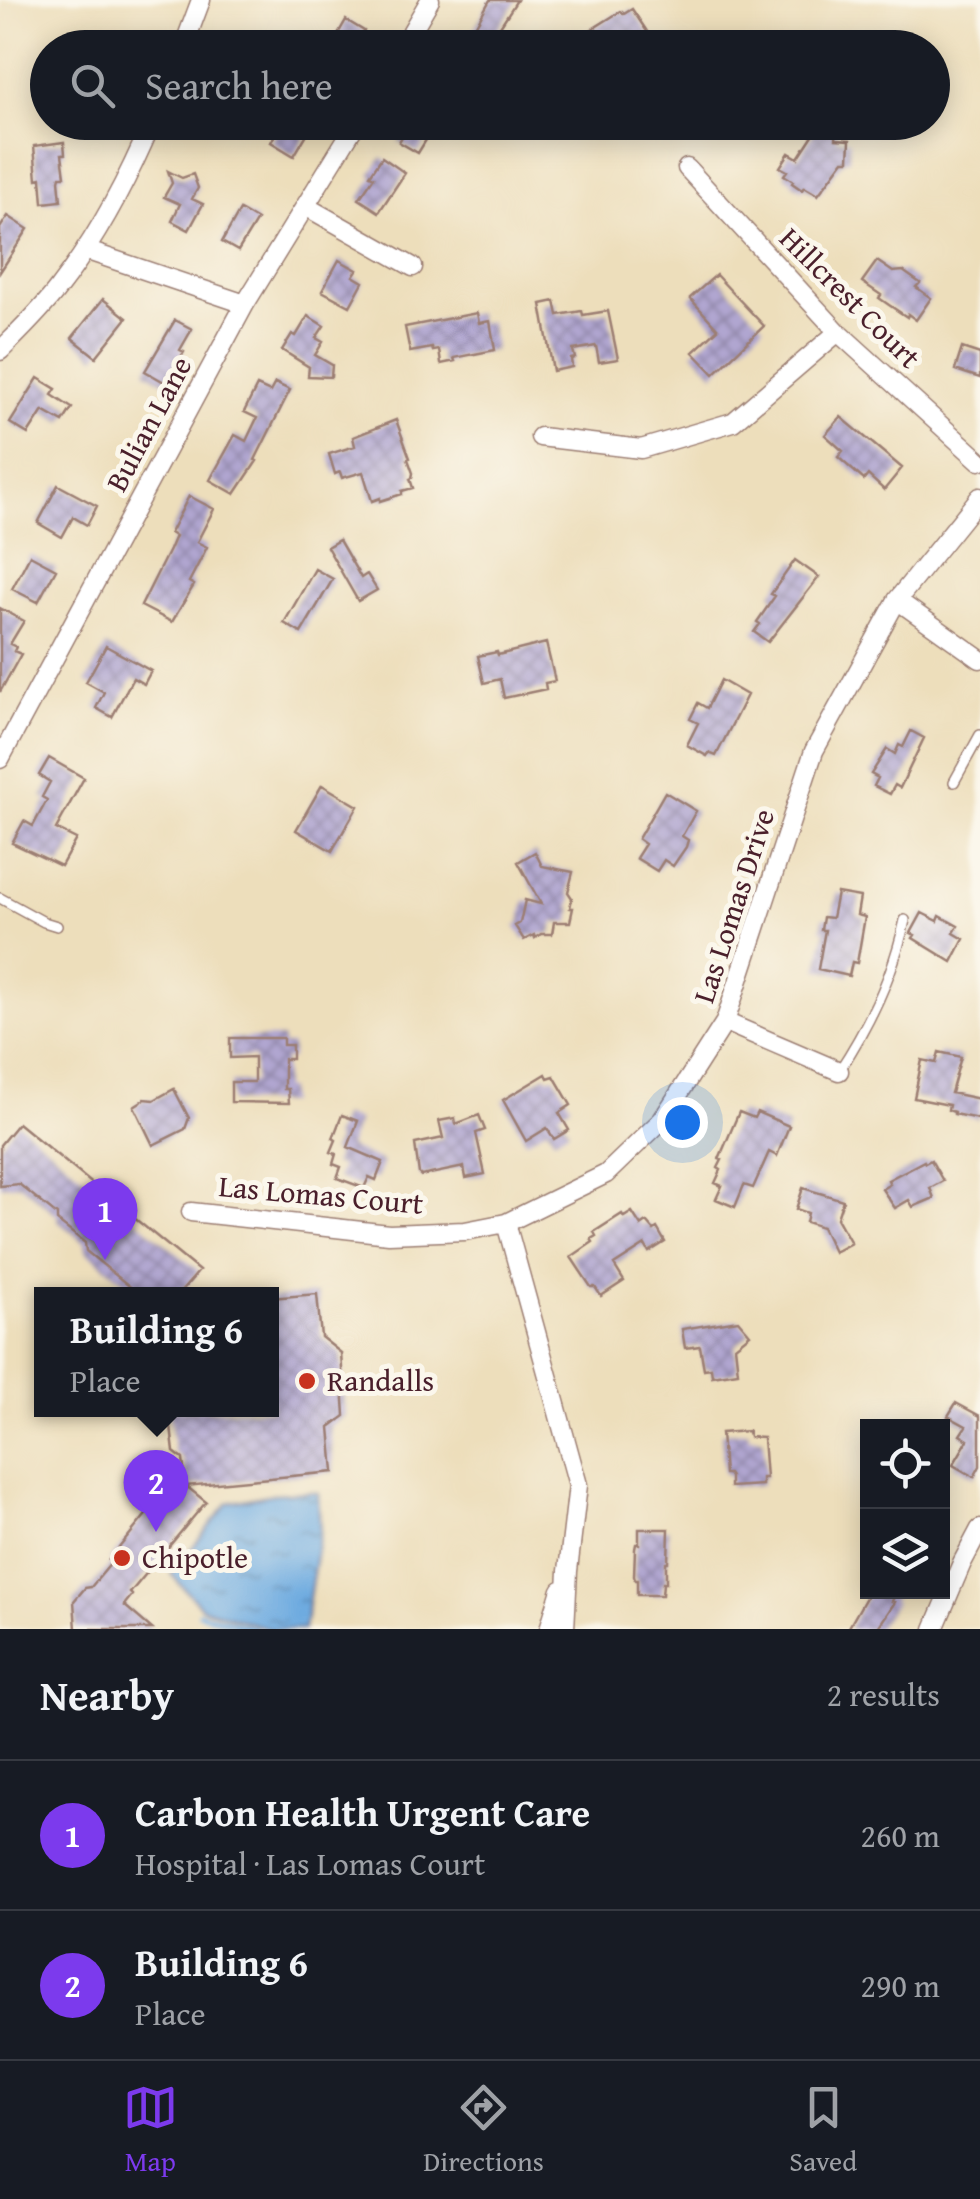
<!DOCTYPE html>
<html lang="en">
<head>
<meta charset="utf-8">
<style>
  body { margin:0; font-family:"Gentium Book Plus",serif; background:#20242c; color:#f1f3f6 }
  .controls { position:absolute; right:30px; bottom:30px; display:grid; overflow:hidden; border-radius:0px; box-shadow:0 5px 25px #0003 }
  .controls button { width:90px; height:90px; display:grid; place-items:center; padding:0; border:0; border-bottom:2px solid #363941; background:#171b24; color:#f1f3f6; font:50px sans-serif }
  .you { position:absolute; left:682px; top:1122px; width:35px; height:35px; margin:-25px; border:8px solid #fff; border-radius:50%; background:#1a73e8; box-shadow:0 0 0 15px #1a73e833 }
  .badge { display:grid; place-items:center; width:65px; height:65px; border-radius:50%; background:#7c3aed; color:#fff; font-size:32px; font-weight:700 }
  .pin { position:absolute; translate:-50% -82px; filter:drop-shadow(0 2px 5px #0008) }
  .pin::after { content:''; position:absolute; top:52px; width:35px; height:30px; background:inherit; clip-path:polygon(0 0,100% 0,50% 100%) }
  .popup { position:absolute; left:34px; top:1287px; width:245px; height:130px; box-sizing:border-box; display:grid; place-content:center; border-radius:0px; background:#171b24; filter:drop-shadow(0 2px 8px #0005); font-size:32px; white-space:nowrap; color:#9ea1a6 }
  .popup b { font-size:38px; color:#f1f3f6 }
  .popup::after { content:''; position:absolute; left:50%; top:100%; margin-left:-20px; border:20px solid transparent; border-top-color:#171b24 }
  .list { margin:0; padding:0; list-style:none }
  h2 { display:flex; justify-content:space-between; align-items:center; height:130px; margin:0; padding:0 40px; font-size:42px }
  h2 small { font-size:32px; font-weight:400; color:#9ea1a6 }
  .list li { display:grid; grid-template-columns:65px 1fr auto; gap:30px; align-items:center; box-sizing:border-box; height:150px; padding:0 40px; border-top:2px solid #363941 }
  .list b { display:block; font-size:38px; white-space:nowrap }
  .list p { margin:0; font-size:32px; white-space:nowrap; color:#9ea1a6 }
  .list em { font-size:32px; font-style:normal; color:#9ea1a6 }
  .icon { flex:none; width:55px; height:55px; fill:none; stroke:currentColor; stroke-width:2; stroke-linecap:round; stroke-linejoin:round }
  .map { position:relative; flex:none; width:980px; height:1629px; overflow:hidden }
  .search { position:absolute; background:#171b24; box-shadow:0 5px 25px #0003; left:30px; right:30px; top:30px; height:110px; display:flex; align-items:center; gap:25px; box-sizing:border-box; padding:0 35px; border-radius:55px; color:#9ea1a6; font-size:38px }
  .sheet { height:430px; background:#171b24 }
  nav { display:flex; justify-content:space-around; align-items:center; box-sizing:border-box; height:140px; border-top:2px solid #363941; background:#171b24; font-size:28px; color:#9ea1a6 }
  nav a { display:grid; justify-items:center; gap:5px }
  nav .on { color:#7c3aed }
  .map>svg:first-child { display:block }
  .water { fill:url(#water-ripples); stroke:#5c6586; stroke-width:2.5 }
  .lines { fill:none; stroke-linecap:round; stroke-linejoin:round }
  .stream { stroke:#6eabe0; stroke-width:5 }
  .building { fill:url(#building-cross-hatch) }
  .service-casing { stroke:#9c7e73; stroke-width:12 }
  .minor-casing { stroke:#9c7e73; stroke-width:21 }
  .service { stroke:#fff; stroke-width:9 }
  .minor { stroke:#fff; stroke-width:18 }
  .poi-dot { fill:#c8321e; stroke:#fbf7ec; stroke-width:4 }
  .labels { text-anchor:middle; stroke-width:10; stroke-linejoin:round; paint-order:stroke }
  .street-label { font-size:30px; fill:#4a1f2b; stroke:#fbf7ec }
  .poi-label { font-size:30px; fill:#4a1f2b; stroke:#fbf7ec; text-anchor:start }
</style>
</head>
<body>
<div class="map">
<svg width="980" height="1629" viewBox="0 0 980 1629">
  <defs>
    <pattern id="water-ripples" width="26" height="14" patternUnits="userSpaceOnUse" patternTransform="scale(2.5)"><rect width="26" height="14" fill="#6eabe0"/><path d="M2 4q2-2 4 0t4 0M15 11q2-2 4 0t4 0" fill="none" stroke="#5c8bb6"/></pattern>
    <pattern id="building-cross-hatch" width="8" height="8" patternUnits="userSpaceOnUse" patternTransform="scale(2.5)"><rect width="8" height="8" fill="#b0a6d0"/><path d="M0 0l8 8M0 8l8-8" fill="none" stroke="#9187a9"/></pattern>
  </defs>
  <rect width="100%" height="100%" fill="#fbf7ec"/>
  <filter id="ink" filterUnits="userSpaceOnUse"><feTurbulence type="fractalNoise" baseFrequency=".01" numOctaves="2"/><feDisplacementMap in="SourceGraphic" scale="20" xChannelSelector="R" yChannelSelector="G"/><feConvolveMatrix kernelMatrix="1 2 1 2 8 2 1 2 1" color-interpolation-filters="sRGB"/></filter>
  <filter id="wash" filterUnits="userSpaceOnUse"><feTurbulence type="fractalNoise" baseFrequency=".0048" numOctaves="4" result="noise"/><feDisplacementMap in="SourceGraphic" scale="40" xChannelSelector="R" yChannelSelector="G"/><feGaussianBlur stdDeviation="2.25" result="paint"/><feColorMatrix in="noise" values="0 0 0 0 0 0 0 0 0 0 0 0 0 0 0 0 0 1.4 0 .05"/><feComposite in="paint" operator="in"/></filter>
  <g filter="url(#wash)">
    <rect width="100%" height="100%" fill="#eddebb"/>
    <path class="water" d="M 310,1492 L 318,1493 L 320,1531 L 304,1629 L 270,1629 L 202,1608 L 171,1574 L 228,1503 L 273,1494 Z"/>
    <g class="lines">
      <path class="stream" d="M 199,1613 L 254,1629"/>
    </g>
    <g id="blocks">
      <path class="building" d="M 490,0 L 517,0 L 486,48 L 463,48 Z
        M 632,9 L 650,36 L 642,42 L 646,48 L 595,48 L 586,33 L 621,11 L 624,14 Z
        M 346,20 L 364,31 L 354,48 L 330,48 Z
        M 283,122 L 314,122 L 294,156 L 271,142 Z
        M 410,122 L 437,122 L 418,153 L 399,142 Z
        M 818,122 L 837,122 L 836,139 L 850,140 L 849,160 L 844,160 L 818,195 L 804,187 L 802,190 L 792,183 L 793,181 L 784,175 L 787,171 L 780,167 L 789,153 L 798,158 L 813,135 L 814,126 L 818,126 Z
        M 64,142 L 65,154 L 62,154 L 65,176 L 60,176 L 59,180 L 61,201 L 43,203 L 41,178 L 37,179 L 34,146 Z
        M 382,157 L 405,173 L 379,212 L 359,199 L 374,177 L 370,175 Z
        M 168,171 L 182,178 L 193,174 L 198,188 L 192,199 L 203,204 L 189,230 L 172,221 L 180,204 L 164,197 L 172,183 Z
        M 240,210 L 257,220 L 238,251 L 222,242 Z
        M 8,216 L 28,229 L 0,272 L 0,228 Z
        M 339,260 L 357,270 L 353,276 L 363,282 L 350,306 L 322,291 Z
        M 877,261 L 893,272 L 903,271 L 920,283 L 916,287 L 931,298 L 916,320 L 908,314 L 907,317 L 889,305 L 879,298 L 881,295 L 862,282 Z
        M 716,275 L 764,326 L 714,374 L 693,352 L 718,329 L 690,298 Z
        M 103,299 L 127,318 L 96,357 L 72,338 Z
        M 555,301 L 558,315 L 582,311 L 583,315 L 608,311 L 618,359 L 599,362 L 596,346 L 573,350 L 575,358 L 571,359 L 572,367 L 553,371 L 541,304 Z
        M 477,313 L 479,323 L 490,321 L 495,350 L 454,358 L 455,361 L 441,364 L 439,350 L 433,351 L 432,348 L 410,352 L 405,327 Z
        M 308,316 L 324,326 L 316,338 L 323,342 L 315,355 L 332,365 L 331,377 L 308,376 L 309,367 L 282,350 L 292,334 L 296,336 Z
        M 175,320 L 192,329 L 180,350 L 184,352 L 166,383 L 145,371 Z
        M 962,348 L 980,354 L 980,378 L 955,370 Z
        M 38,378 L 56,389 L 52,395 L 72,408 L 63,422 L 43,411 L 28,434 L 10,423 Z
        M 275,383 L 290,390 L 255,460 L 257,461 L 235,494 L 210,480 L 235,435 L 246,441 L 257,418 L 244,412 L 257,386 L 270,392 Z
        M 841,417 L 902,468 L 884,490 L 868,475 L 864,480 L 838,457 L 843,451 L 825,435 Z
        M 396,420 L 410,458 L 408,459 L 413,473 L 412,478 L 410,479 L 413,488 L 402,491 L 402,494 L 380,501 L 380,498 L 372,501 L 363,472 L 342,478 L 340,472 L 335,474 L 329,454 L 355,446 L 353,437 Z
        M 58,485 L 97,506 L 87,525 L 73,517 L 62,537 L 38,523 Z
        M 189,496 L 214,509 L 197,542 L 207,547 L 189,582 L 194,585 L 172,622 L 141,606 L 169,550 L 175,536 L 170,533 Z
        M 339,540 L 361,578 L 367,574 L 377,590 L 358,601 L 327,547 Z
        M 30,555 L 56,569 L 38,602 L 12,589 Z
        M 795,560 L 819,577 L 768,642 L 754,632 L 760,624 L 757,622 L 775,596 L 771,594 Z
        M 315,569 L 333,579 L 301,633 L 284,623 Z
        M 0,608 L 24,621 L 10,644 L 16,647 L 14,651 L 21,654 L 0,692 Z
        M 546,643 L 555,681 L 545,683 L 546,689 L 504,698 L 500,679 L 484,683 L 478,656 L 497,652 L 498,655 Z
        M 106,646 L 151,671 L 144,684 L 133,678 L 112,717 L 96,708 L 104,692 L 86,682 Z
        M 721,680 L 747,695 L 716,756 L 709,753 L 707,756 L 687,745 L 698,723 L 690,719 L 698,703 L 707,708 Z
        M 911,731 L 924,738 L 900,788 L 895,785 L 890,794 L 874,786 L 878,778 L 871,774 L 887,749 L 895,754 L 899,745 L 903,747 Z
        M 49,758 L 84,778 L 56,829 L 76,839 L 61,866 L 12,843 L 24,821 L 33,826 L 47,800 L 42,797 L 50,782 L 39,775 Z
        M 322,785 L 358,806 L 332,851 L 296,830 Z
        M 665,792 L 696,811 L 682,836 L 688,840 L 686,847 L 673,866 L 664,860 L 657,871 L 636,858 L 645,844 L 638,839 Z
        M 535,852 L 542,866 L 573,872 L 568,892 L 572,898 L 570,908 L 573,908 L 570,922 L 554,922 L 552,934 L 541,934 L 535,938 L 534,935 L 524,940 L 515,926 L 520,923 L 525,900 L 541,904 L 518,862 Z
        M 837,893 L 860,897 L 857,915 L 865,917 L 857,963 L 852,962 L 849,976 L 818,969 L 825,930 L 821,930 L 823,917 L 832,918 Z
        M 922,913 L 938,921 L 940,916 L 958,926 L 954,933 L 964,939 L 952,962 L 913,938 L 915,935 L 911,933 Z
        M 230,1038 L 283,1038 L 283,1045 L 292,1045 L 292,1059 L 284,1059 L 284,1089 L 288,1089 L 289,1103 L 231,1102 L 231,1082 L 254,1082 L 254,1057 L 230,1058 Z
        M 939,1052 L 961,1057 L 951,1093 L 980,1099 L 978,1119 L 954,1114 L 954,1112 L 948,1110 L 949,1105 L 914,1098 L 922,1060 L 936,1063 Z
        M 546,1074 L 548,1078 L 554,1076 L 571,1105 L 559,1113 L 569,1130 L 554,1139 L 547,1128 L 526,1141 L 503,1100 Z
        M 174,1089 L 189,1118 L 185,1129 L 153,1145 L 134,1106 L 145,1099 L 154,1100 Z
        M 739,1112 L 754,1118 L 757,1112 L 789,1126 L 777,1156 L 769,1152 L 753,1188 L 744,1185 L 735,1207 L 716,1199 L 722,1186 L 715,1183 L 721,1170 L 718,1168 L 722,1160 L 719,1159 Z
        M 342,1115 L 358,1121 L 348,1147 L 383,1162 L 376,1180 L 369,1177 L 364,1188 L 337,1178 L 341,1167 L 333,1164 L 336,1154 L 331,1152 L 336,1140 L 333,1138 Z
        M 479,1115 L 485,1130 L 476,1133 L 485,1174 L 466,1178 L 464,1167 L 421,1176 L 419,1174 L 415,1144 L 443,1138 L 439,1121 L 455,1118 L 456,1124 Z
        M 18,1123 L 199,1271 L 179,1294 L 139,1294 L 86,1251 L 85,1243 L 57,1221 L 57,1215 L 19,1184 L 0,1186 L 0,1145 Z
        M 931,1160 L 943,1181 L 930,1188 L 934,1198 L 913,1207 L 909,1200 L 895,1208 L 882,1189 L 890,1184 L 888,1180 L 924,1161 L 925,1163 Z
        M 803,1188 L 843,1200 L 837,1218 L 851,1243 L 834,1252 L 822,1227 L 806,1222 L 808,1213 L 796,1209 Z
        M 632,1212 L 641,1226 L 647,1222 L 654,1230 L 657,1228 L 665,1242 L 649,1252 L 645,1245 L 614,1265 L 624,1281 L 601,1296 L 595,1287 L 591,1287 L 571,1257 L 593,1242 L 591,1239 L 596,1236 L 594,1232 L 622,1214 L 624,1217 Z
        M 317,1294 L 321,1337 L 341,1353 L 345,1416 L 330,1427 L 334,1472 L 186,1486 L 183,1459 L 174,1452 L 169,1410 L 271,1410 L 271,1298 Z
        M 738,1320 L 750,1334 L 735,1346 L 738,1372 L 712,1376 L 711,1368 L 704,1369 L 700,1346 L 685,1348 L 682,1329 Z
        M 956,1403 L 980,1416 L 980,1466 L 974,1477 L 953,1465 L 968,1440 L 960,1435 L 966,1426 L 948,1416 Z
        M 748,1431 L 749,1437 L 763,1438 L 766,1478 L 762,1478 L 762,1485 L 730,1487 L 730,1477 L 728,1474 L 724,1474 L 721,1433 Z
        M 175,1486 L 186,1486 L 206,1502 L 130,1593 L 132,1595 L 124,1605 L 152,1629 L 76,1629 L 74,1601 L 85,1588 L 91,1587 L 112,1562 L 109,1560 L 154,1505 L 160,1505 Z
        M 639,1529 L 669,1529 L 668,1562 L 666,1562 L 666,1583 L 663,1583 L 662,1595 L 637,1595 L 637,1580 L 635,1580 L 634,1576 L 635,1549 L 636,1544 L 639,1544 Z
        M 869,1592 L 897,1592 L 892,1601 L 895,1602 L 877,1629 L 848,1629 Z"/>
    </g>
  </g>
  <g filter="url(#ink)">
    <use href="#blocks" fill-opacity="0" stroke="#9c7e73" stroke-width="2.5"/>
    <g class="lines">
      <g class="service-casing">
        <path id="service" d="M 954,782 L 980,735
          M 0,898 L 44,922 L 57,926
          M 839,1071 C 870,1024 893,976 905,920"/>
      </g>
      <g class="minor-casing">
        <path id="minor" d="M 183,48 L 201,0
          M 402,48 L 430,0
          M 687,168 L 838,332 L 980,461
          M 307,207 L 413,267
          M 85,250 L 245,304
          M 0,351 C 20,331 42,310 59,287 C 97,238 128,179 152,122
          M 540,437 L 641,449 L 733,422 L 838,332
          M 897,600 L 980,659
          M 0,759 L 245,304 L 357,122
          M 725,1022 L 839,1071
          M 191,1212 L 389,1234 L 465,1231 L 506,1223 L 606,1174 L 662,1120 L 725,1022 L 814,751 L 897,600 L 980,497
          M 506,1223 L 578,1485 L 568,1571 L 565,1629
          M 549,1629 L 561,1590
          M 934,1629 L 962,1563 L 980,1529"/>
      </g>
      <use href="#service" class="service"/>
      <use href="#minor" class="minor"/>
    </g>
  </g>
  <g class="poi-dot">
    <circle cx="307" cy="1381" r="10"/>
    <circle cx="122" cy="1558" r="10"/>
  </g>
  <g class="labels">
    <g class="street-label">
      <text transform="translate(850 298) rotate(45)" y="10">Hillcrest Court</text>
      <text transform="translate(149 424) rotate(-62)" y="10">Bulian Lane</text>
      <text transform="translate(734 906) rotate(-72)" y="10">Las Lomas Drive</text>
      <text transform="translate(321 1195) rotate(5)" y="10">Las Lomas Court</text>
    </g>
    <g class="poi-label">
      <text x="327" y="1391">Randalls</text>
      <text x="142" y="1568">Chipotle</text>
    </g>
  </g>
</svg>
<div class="controls">
<button><svg class="icon" aria-label="locate" viewBox="0 0 24 24"><circle cx="12" cy="12" r="6"/><path d="M12 2v4M12 18v4M2 12h4M18 12h4"/></svg></button>
<button><svg class="icon" aria-label="layers" viewBox="0 0 24 24"><path d="M12 4l9 5-9 5-9-5zM3 14l9 5 9-5"/></svg></button>
</div>
<div class="you"></div>
<div class="pin badge" style="left:105px;top:1260px">1</div>
<div class="pin badge" style="left:156px;top:1532px">2</div>
<div class="popup"><b>Building 6</b>Place</div>
<div class="search"><svg class="icon" aria-label="search" viewBox="0 0 24 24"><circle cx="10" cy="10" r="6"/><path d="M15 15l6 6"/></svg>Search here</div>
</div>
<section class="sheet">
<h2>Nearby<small>2 results</small></h2>
<ul class="list">
<li><span class="badge">1</span><div><b>Carbon Health Urgent Care</b><p>Hospital · Las Lomas Court</p></div><em>260 m</em></li>
<li><span class="badge">2</span><div><b>Building 6</b><p>Place</p></div><em>290 m</em></li>
</ul>
</section>
<nav>
<a class="on"><svg class="icon" aria-label="map" viewBox="0 0 24 24"><path d="M3 6l6-2 6 2 6-2v14l-6 2-6-2-6 2zM9 4v14M15 6v14"/></svg>Map</a>
<a><svg class="icon" aria-label="directions" viewBox="0 0 24 24"><path d="M12 3l9 9-9 9-9-9zM9 14v-3h6M13 9l2 2-2 2"/></svg>Directions</a>
<a><svg class="icon" aria-label="saved" viewBox="0 0 24 24"><path d="M7 4h10v16l-5-4-5 4z"/></svg>Saved</a>
</nav>
</body>
</html>
